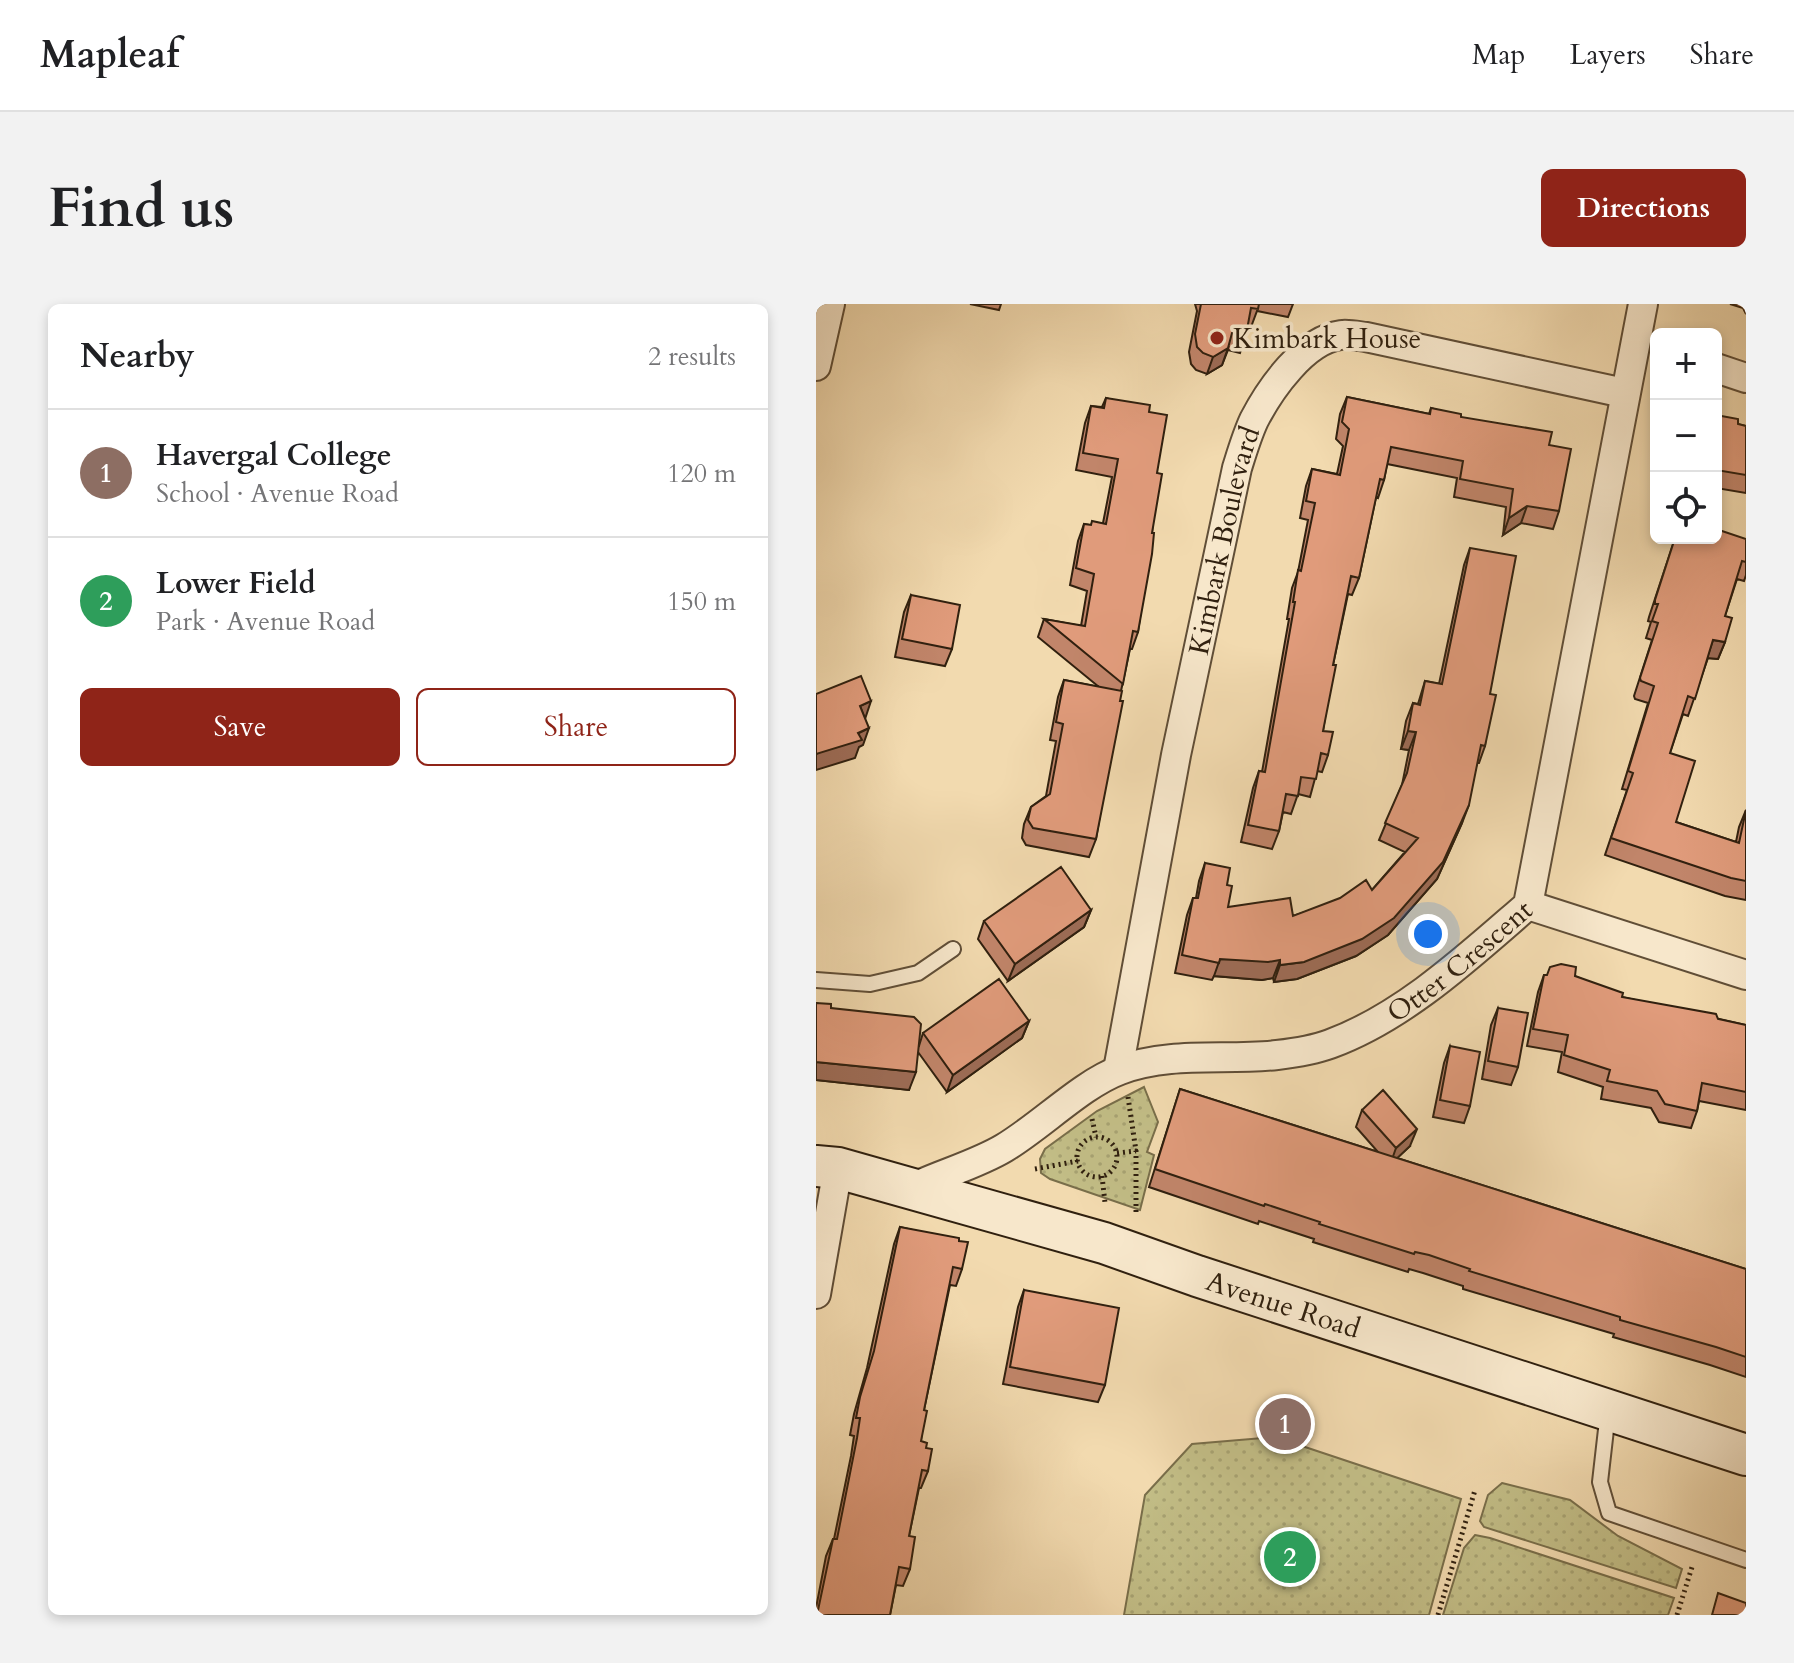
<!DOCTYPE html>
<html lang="en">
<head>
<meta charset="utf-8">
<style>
  body { margin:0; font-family:Cardo,serif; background:#f2f2f2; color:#202124 }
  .controls { position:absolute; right:24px; top:24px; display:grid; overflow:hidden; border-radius:12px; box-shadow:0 4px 12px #0003 }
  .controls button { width:72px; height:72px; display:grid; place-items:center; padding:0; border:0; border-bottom:2px solid #e0e0e0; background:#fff; color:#202124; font:40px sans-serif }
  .you { position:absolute; left:612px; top:630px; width:28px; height:28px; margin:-20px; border:6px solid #fff; border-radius:50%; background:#1a73e8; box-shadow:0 0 0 12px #1a73e833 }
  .badge { display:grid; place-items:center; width:52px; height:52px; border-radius:50%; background:#8f2418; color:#fff; font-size:26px; font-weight:700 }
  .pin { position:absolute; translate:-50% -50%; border:4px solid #fff; box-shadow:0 2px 8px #0006 }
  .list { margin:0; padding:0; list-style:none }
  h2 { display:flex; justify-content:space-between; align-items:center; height:104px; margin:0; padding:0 32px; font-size:34px }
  h2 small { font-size:26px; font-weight:400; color:#757577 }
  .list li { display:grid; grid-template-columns:52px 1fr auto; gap:24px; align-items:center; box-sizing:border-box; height:128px; padding:0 32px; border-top:2px solid #e0e0e0 }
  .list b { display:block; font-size:30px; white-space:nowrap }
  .list p { margin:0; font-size:26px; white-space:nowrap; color:#757577 }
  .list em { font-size:26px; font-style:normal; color:#757577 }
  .actions { display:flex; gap:16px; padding:24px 32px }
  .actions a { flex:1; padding:18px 0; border:2px solid #8f2418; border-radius:12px; text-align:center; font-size:28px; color:#8f2418 }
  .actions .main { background:#8f2418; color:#fff }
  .icon { flex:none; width:44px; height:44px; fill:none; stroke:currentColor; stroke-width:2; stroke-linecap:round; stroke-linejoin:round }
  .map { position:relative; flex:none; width:930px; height:1311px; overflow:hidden; border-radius:12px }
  header { display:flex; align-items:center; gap:48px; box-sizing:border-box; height:112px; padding:0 40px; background:#fff; border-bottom:2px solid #e0e0e0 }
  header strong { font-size:38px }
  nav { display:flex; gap:44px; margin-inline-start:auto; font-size:28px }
  .intro { display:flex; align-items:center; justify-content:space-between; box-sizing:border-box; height:192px; padding:0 48px }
  h1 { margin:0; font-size:56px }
  .button { padding:20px 36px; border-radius:12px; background:#8f2418; color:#fff; font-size:28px; font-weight:700 }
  main { display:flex; gap:48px; padding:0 48px }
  aside { flex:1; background:#fff; border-radius:12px; box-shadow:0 4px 12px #0003 }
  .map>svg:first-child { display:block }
  .green { fill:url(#green-dots); stroke:#796e4a; stroke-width:2 }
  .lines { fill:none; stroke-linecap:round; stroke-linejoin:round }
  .lane-casing { stroke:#604e37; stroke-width:18 }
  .street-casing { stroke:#604e37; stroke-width:32 }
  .secondary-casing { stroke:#30200f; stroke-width:44 }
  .path { stroke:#30200f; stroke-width:5; stroke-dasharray:2 4; stroke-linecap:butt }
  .lane { stroke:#f7e7cb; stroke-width:14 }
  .street { stroke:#f7e7cb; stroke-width:28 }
  .secondary { stroke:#f7e7cb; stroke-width:40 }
  .wall { fill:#c1856a; stroke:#30200f; stroke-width:2 }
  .shaded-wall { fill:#9d6c56; stroke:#30200f; stroke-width:2 }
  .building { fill:#e09b7b; stroke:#30200f; stroke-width:2 }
  .poi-dot { fill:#8f2418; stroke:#f7e7cb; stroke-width:3 }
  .labels { text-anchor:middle; stroke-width:7; stroke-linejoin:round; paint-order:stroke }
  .poi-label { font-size:28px; fill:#30200f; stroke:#f7e7cb; text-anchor:start }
  .street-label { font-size:28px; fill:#30200f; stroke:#f7e7cb }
</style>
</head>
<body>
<header>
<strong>Mapleaf</strong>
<nav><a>Map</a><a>Layers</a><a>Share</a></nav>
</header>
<div class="intro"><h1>Find us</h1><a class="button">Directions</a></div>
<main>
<aside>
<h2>Nearby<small>2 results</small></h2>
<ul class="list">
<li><span class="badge" style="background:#8d6e63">1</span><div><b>Havergal College</b><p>School · Avenue Road</p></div><em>120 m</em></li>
<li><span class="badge" style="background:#2e9e5b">2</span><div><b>Lower Field</b><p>Park · Avenue Road</p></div><em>150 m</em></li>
</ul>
<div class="actions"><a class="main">Save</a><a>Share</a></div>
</aside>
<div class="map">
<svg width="930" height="1311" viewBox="0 0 930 1311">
  <defs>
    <pattern id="green-dots" width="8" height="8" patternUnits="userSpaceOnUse" patternTransform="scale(2)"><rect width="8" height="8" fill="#c2bd86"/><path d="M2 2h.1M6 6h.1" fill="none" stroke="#a7a272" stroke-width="1.8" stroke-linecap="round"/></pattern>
  </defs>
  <rect width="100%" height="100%" fill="#f2daaf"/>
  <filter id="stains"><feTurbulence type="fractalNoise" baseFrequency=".0025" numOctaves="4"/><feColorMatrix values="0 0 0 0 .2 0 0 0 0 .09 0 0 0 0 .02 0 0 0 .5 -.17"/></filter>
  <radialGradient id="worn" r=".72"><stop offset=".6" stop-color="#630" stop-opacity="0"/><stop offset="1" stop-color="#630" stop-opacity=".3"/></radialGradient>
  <path class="green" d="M 328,783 L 342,818 L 331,848 L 338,851 L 324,906 L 234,875 L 225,869 L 224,855 L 229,845 L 281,807 Z
    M 459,1133 L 645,1195 L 613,1311 L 308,1311 L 329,1191 L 376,1140 Z
    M 686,1179 L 754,1196 L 802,1232 L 866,1265 L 860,1284 L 668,1223 L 664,1217 L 672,1191 Z
    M 659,1231 L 674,1234 L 858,1294 L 852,1311 L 627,1311 L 648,1244 Z"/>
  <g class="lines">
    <g class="lane-casing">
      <path id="lane" d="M 0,676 L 54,680 L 102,669 L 137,645
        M 792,1108 L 784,1178 L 793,1209 L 930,1256"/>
    </g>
    <g class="street-casing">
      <g id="street">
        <path d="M 0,62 L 14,0"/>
        <path d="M 900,64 L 930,74"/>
        <path d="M 712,601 L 930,671"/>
        <path id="s1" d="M 302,766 L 360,451 L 421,164 C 426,148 431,131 438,116 C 454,85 488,36 525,31 C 533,30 542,32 550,33 L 808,89"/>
        <path id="s2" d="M 101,887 L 105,880 C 132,868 163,859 188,844 C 225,822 266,780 304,766 C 356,747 408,757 461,751 C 478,749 498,746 514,740 C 588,713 653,652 712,601 L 827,0"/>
        <path d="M 0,990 L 22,864"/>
      </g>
    </g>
    <g class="secondary-casing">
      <g id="secondary">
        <path id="s3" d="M 0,862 L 22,864 L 288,939 L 381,972 L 930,1151"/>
      </g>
    </g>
    <path class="path" d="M 312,793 L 320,847
      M 276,815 L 280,833
      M261 853a20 20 0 1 1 40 0a20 20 0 1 1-40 0Z
      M 301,849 L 320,847 L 320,909
      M 219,865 L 262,857
      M 286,872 L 289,899
      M 622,1311 L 659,1186
      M 861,1311 L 876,1263"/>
    <use href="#lane" class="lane"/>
    <use href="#street" class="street"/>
    <use href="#secondary" class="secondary"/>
  </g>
  <path class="wall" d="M 154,0 L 185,0 L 183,6 Z
    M 379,0 L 477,0 L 472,13 L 441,7 L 435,23 L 432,22 L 424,49 L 412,46 L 406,61 L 391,70 L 380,66 L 375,60 L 373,48 L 381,7 Z
    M 914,0 L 930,0 L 930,10 L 927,4 Z
    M 531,93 L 613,110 L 615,104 L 733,141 L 743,207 L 737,225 L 705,219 L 687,231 L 690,203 L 638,193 L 641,174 L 571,160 L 568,176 L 562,194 L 560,193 L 543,274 L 536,291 L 532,290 L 517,361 L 507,427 L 512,451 L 506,468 L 501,467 L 494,493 L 482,490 L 475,510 L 467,508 L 463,527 L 456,545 L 425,538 L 437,484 L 443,467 L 446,468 L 473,315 L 471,315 L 476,284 L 482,268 L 492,216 L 484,214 L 490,182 L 496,165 L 521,170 L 527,142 L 520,135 L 524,110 Z
    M 290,94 L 333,108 L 341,169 L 336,229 L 322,328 L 316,345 L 314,345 L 305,387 L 280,535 L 273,553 L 210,541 L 206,534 L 208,520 L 215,503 L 230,492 L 240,437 L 234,436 L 242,393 L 248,376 L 283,383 L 222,333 L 228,315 L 265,322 L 271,287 L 254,281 L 262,237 L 268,220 L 274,221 L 287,219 L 296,173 L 260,166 L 269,119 L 275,102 L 286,103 Z
    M 900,111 L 922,120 L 930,122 L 930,189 L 900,184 Z
    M 859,234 L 930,235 L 930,271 L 928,277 L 921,275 L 909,312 L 909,338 L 902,355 L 892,354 L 872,412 L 867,410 L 854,449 L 860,518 L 920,538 L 923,523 L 930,506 L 930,596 L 909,592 L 789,551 L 811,486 L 806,485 L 832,399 L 819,395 L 818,392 L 836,336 L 830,334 L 835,318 L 832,317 L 833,313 Z
    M 654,244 L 674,390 L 669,442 L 663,459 L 661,459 L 646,519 L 621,575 L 572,631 L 540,652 L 481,675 L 458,678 L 457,674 L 446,676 L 398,672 L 396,676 L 359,669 L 371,611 L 377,594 L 380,594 L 383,577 L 389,559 L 411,581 L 412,603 L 477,612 L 556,586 L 589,548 L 563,536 L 586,481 L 593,446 L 585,445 L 590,417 L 597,399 L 602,400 L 609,377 L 623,380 L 648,261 Z
    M 95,291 L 136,345 L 129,362 L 79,353 L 88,308 Z
    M 275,606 L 268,623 L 192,677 L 162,635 L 168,617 Z
    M 728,671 L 759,672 L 806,693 L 930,721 L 930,806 L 883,797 L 881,807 L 875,824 L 843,818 L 835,804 L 785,795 L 787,783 L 742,768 L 746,748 L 711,742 L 722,688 Z
    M 0,699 L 15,704 L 103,742 L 107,729 L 213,717 L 206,734 L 131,788 L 102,748 L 93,786 L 0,776 Z
    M 682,704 L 702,763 L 695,781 L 666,775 L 675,721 Z
    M 634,742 L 654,802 L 648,819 L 617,813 L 628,759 Z
    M 364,785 L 562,848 L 540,823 L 546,806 L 594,842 L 581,854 L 930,965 L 930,1073 L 894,1061 L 797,1033 L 798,1030 L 647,985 L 647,982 L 607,969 L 593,965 L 592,968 L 497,938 L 498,935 L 443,917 L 442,920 L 333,883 Z
    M 84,923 L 143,937 L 146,965 L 140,982 L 134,981 L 108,1106 L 105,1137 L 110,1144 L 112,1167 L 105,1184 L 103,1184 L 93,1232 L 94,1265 L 87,1282 L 80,1281 L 74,1311 L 0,1311 L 0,1304 L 10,1252 L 17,1235 L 18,1235 L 35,1152 L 38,1132 L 34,1131 L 38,1110 L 51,1064 L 78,940 Z
    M 208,986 L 289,1081 L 282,1098 L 187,1080 L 202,1003 Z"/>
  <path class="shaded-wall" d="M 412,44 L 406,61 L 391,70 L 397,53 Z
    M 711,202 L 705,219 L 687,231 L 693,214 Z
    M 897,336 L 909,338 L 902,355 L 891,354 Z
    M 55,397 L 49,415 L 44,402 Z
    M 53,424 L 47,441 L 43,443 L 39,454 L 0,466 L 0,450 Z
    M 592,427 L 600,428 L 593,446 L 585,445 Z
    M 653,501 L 646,519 L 621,575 L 572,631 L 540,652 L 481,675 L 458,678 L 464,661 L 488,658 Z
    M 275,606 L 268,623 L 192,677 L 199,660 Z
    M 404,655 L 464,656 L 457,674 L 446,676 L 398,672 Z
    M 213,717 L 206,734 L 131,788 L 137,771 Z
    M 0,758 L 100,768 L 93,786 L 0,776 Z
    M 601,825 L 594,842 L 574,861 L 580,844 Z"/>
  <path class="building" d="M 385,0 L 443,0 L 442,5 L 435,4 L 430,31 L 416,29 L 412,44 L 397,53 L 387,49 L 381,43 L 379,30 Z
    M 531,93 L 614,110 L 615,104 L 645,110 L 645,113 L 736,128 L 733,141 L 755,145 L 743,207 L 711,202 L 693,214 L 697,185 L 644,175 L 647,157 L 575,143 L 568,176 L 564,175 L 543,274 L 535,272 L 517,361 L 520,361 L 507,427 L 517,428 L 512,451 L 505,449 L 500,475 L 485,473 L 482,492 L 470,490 L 463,527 L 432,521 L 443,467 L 449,468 L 479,298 L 477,298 L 482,266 L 485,267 L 499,199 L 490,197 L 496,165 L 524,171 L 533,125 L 526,118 Z
    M 290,94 L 334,101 L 333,108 L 351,111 L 341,169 L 346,170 L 336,229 L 338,229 L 336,250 L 322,328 L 317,327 L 307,380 L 228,315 L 269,322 L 278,270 L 260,264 L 268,220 L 275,221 L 276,217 L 290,220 L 302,155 L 267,149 L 275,102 L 288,104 Z
    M 900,111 L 922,115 L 922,120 L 930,122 L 930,171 L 900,166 Z
    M 900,225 L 930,235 L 930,258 L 926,257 L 909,312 L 916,314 L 909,338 L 897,336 L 879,395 L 872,392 L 854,449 L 879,457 L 860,518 L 923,539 L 930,506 L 930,577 L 915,574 L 795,534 L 817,469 L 812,467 L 838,382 L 825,377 L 824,374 L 842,319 L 836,317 L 842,300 L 839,300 L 839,296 L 859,234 L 900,234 Z
    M 654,244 L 700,252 L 674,390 L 680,391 L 669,442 L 665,441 L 653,501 L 627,558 L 578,614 L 546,635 L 488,658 L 464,661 L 464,656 L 452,658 L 404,655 L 403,659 L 366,651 L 377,594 L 382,594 L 389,559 L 414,564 L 411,581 L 416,582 L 412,603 L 474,594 L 477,612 L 524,594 L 550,576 L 556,586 L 602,534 L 569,519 L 591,469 L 600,428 L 592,427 L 597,399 L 604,401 L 609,377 L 626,380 Z
    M 95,291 L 144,301 L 136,345 L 86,335 Z
    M 45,372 L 55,397 L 44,402 L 53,424 L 42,429 L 46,436 L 0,450 L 0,390 Z
    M 248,376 L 306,387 L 304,397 L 307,397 L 280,535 L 217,524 L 212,516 L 215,503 L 234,490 L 247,420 L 240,418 Z
    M 245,563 L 275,606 L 199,660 L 168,617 Z
    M 745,660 L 760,663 L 759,672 L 807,689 L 806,693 L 900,710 L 902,715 L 930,721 L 930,788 L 886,779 L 881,807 L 849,800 L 841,787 L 791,777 L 794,766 L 748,751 L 752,731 L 717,725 L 728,671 L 731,671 L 734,663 Z
    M 183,675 L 213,717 L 137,771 L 107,729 Z
    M 0,699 L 15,700 L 15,704 L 98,713 L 105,720 L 100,768 L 0,758 Z
    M 682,704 L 712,709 L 702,763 L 672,757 Z
    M 634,742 L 664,748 L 654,802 L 624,796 Z
    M 364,785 L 930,965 L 930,1053 L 900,1043 L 804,1016 L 804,1013 L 653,967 L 654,965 L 613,951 L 599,948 L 598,950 L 503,920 L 504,918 L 449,900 L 448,902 L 339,865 Z
    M 567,786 L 601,825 L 580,844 L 546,806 Z
    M 84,923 L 143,934 L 143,937 L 152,938 L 146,965 L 137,963 L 108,1106 L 111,1107 L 105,1137 L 111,1139 L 110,1144 L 116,1145 L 112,1167 L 106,1166 L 93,1232 L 99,1233 L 94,1265 L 83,1263 L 74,1311 L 1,1311 L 17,1235 L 21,1235 L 41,1134 L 44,1114 L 40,1114 L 44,1093 L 58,1047 Z
    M 208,986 L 303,1004 L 289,1081 L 194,1063 Z
    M 902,1289 L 930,1299 L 930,1311 L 896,1311 Z"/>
  <circle class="poi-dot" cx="401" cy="34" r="8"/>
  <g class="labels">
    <g class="poi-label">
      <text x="417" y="44">Kimbark House</text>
    </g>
    <g class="street-label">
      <text dy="10" stroke="none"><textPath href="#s1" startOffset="540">Kimbark Boulevard</textPath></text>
      <text dy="10" stroke="none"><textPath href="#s2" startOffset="606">Otter Crescent</textPath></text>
      <text dy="10" stroke="none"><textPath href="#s3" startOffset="488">Avenue Road</textPath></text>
    </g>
  </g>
  <rect width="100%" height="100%" filter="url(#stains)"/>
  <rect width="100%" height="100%" fill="url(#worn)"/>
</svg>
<div class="controls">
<button>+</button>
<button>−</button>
<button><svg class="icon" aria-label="locate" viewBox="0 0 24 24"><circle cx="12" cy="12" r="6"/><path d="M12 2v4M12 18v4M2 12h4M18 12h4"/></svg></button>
</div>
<div class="you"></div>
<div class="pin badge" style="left:469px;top:1120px;background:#8d6e63">1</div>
<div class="pin badge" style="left:474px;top:1253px;background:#2e9e5b">2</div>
</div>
</main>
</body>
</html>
